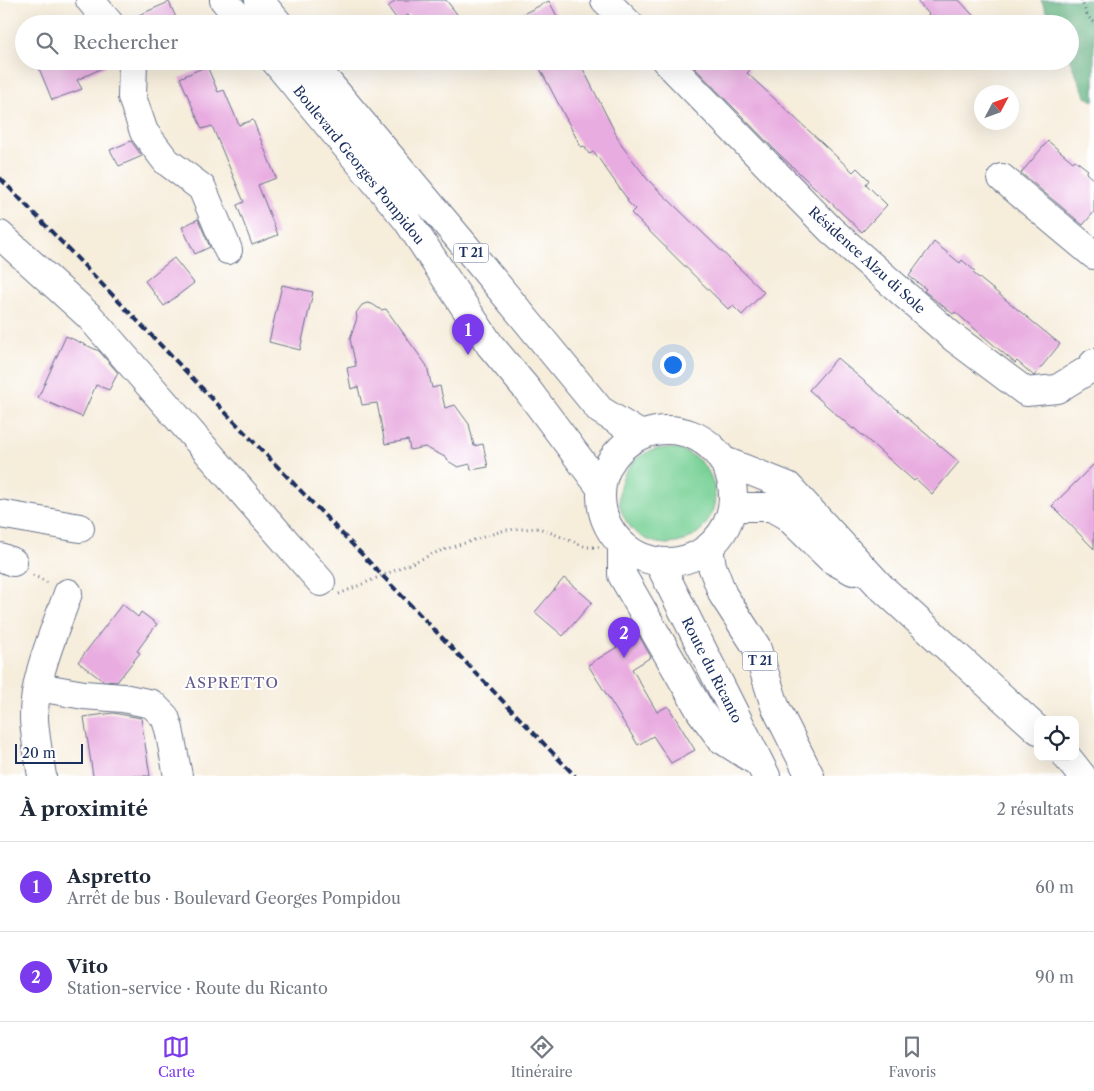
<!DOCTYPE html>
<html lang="fr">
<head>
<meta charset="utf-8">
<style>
  body { margin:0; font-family:"Libre Caslon Text",serif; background:#f2f2f3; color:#1f2937 }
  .controls { position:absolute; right:15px; bottom:15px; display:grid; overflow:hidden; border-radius:10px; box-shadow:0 5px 20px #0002 }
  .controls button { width:45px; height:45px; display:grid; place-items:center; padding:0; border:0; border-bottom:1px solid #e0e1e3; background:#fff; color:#1f2937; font:25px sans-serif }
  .compass { position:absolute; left:974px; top:85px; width:45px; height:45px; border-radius:50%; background:#fff; box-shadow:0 5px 20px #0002; rotate:49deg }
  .scale { position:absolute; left:15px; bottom:12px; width:68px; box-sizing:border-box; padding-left:5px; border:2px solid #1b2f5e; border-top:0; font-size:14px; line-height:18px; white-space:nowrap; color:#1b2f5e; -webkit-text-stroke:4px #fff; paint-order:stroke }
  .you { position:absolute; left:672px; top:364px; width:18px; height:18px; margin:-12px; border:4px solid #fff; border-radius:50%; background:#1a73e8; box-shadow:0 0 0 8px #1a73e833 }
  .badge { display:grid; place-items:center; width:32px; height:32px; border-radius:50%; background:#7c3aed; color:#fff; font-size:16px; font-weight:700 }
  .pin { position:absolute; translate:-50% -41px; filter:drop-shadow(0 1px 2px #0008) }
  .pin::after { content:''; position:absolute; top:26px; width:18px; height:15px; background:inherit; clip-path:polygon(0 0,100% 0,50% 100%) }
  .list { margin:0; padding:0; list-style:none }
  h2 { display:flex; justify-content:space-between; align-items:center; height:65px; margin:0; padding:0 20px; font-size:21px }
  h2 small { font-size:16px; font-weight:400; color:#747a83 }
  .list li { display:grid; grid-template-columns:32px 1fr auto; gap:15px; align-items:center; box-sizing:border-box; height:90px; padding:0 20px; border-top:1px solid #e0e1e3 }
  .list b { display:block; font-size:19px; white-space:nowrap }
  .list p { margin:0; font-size:16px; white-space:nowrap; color:#747a83 }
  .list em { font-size:16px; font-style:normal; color:#747a83 }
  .icon { flex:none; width:28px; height:28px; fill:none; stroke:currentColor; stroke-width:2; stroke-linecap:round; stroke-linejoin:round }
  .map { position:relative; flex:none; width:1094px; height:776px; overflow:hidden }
  .search { position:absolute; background:#fff; box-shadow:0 5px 20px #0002; left:15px; right:15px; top:15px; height:55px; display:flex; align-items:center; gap:12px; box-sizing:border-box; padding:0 18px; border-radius:28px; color:#747a83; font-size:19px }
  .sheet { height:245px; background:#fff }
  nav { display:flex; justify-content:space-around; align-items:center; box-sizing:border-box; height:70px; border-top:1px solid #e0e1e3; background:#fff; font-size:14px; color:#747a83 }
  nav a { display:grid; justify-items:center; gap:2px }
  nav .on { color:#7c3aed }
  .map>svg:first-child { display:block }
  .green { fill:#79d197; stroke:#4a807a }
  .forest { fill:#62b380; stroke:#3e716f }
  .building { fill:#e8ace0 }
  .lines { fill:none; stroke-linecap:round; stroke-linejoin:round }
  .minor-casing { stroke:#68728a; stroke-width:30 }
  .major-casing { stroke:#68728a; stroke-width:30 }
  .path { stroke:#68728a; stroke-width:3; stroke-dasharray:1 4; stroke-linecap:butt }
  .minor { stroke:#fff; stroke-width:28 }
  .major { stroke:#fff; stroke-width:28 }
  .rail { stroke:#1b2f5e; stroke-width:4; stroke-dasharray:8 4; stroke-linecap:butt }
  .path-bridge { stroke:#68728a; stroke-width:3; stroke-dasharray:1 4; stroke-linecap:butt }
  .labels { text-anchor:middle; stroke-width:4; stroke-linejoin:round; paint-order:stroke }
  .shield { fill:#fff; stroke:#5f6d8e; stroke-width:1 }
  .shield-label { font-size:12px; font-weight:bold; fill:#1b2f5e }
  .street-label { font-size:14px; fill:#1b2f5e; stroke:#fff }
  .neighbourhood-label { font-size:15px; letter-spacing:1px; fill:#635b8c; stroke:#fff }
</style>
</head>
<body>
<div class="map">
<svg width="1094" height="776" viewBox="0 0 1094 776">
  <rect width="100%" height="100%" fill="#fff"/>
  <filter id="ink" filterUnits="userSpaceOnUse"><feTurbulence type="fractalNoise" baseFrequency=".02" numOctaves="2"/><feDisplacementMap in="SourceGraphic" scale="10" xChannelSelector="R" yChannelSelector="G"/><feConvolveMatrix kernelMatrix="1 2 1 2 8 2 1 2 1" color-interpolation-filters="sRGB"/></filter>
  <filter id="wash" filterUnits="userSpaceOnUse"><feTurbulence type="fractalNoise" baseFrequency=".0096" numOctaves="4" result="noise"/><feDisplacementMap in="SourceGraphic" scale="20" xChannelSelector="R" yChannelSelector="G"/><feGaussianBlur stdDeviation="1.12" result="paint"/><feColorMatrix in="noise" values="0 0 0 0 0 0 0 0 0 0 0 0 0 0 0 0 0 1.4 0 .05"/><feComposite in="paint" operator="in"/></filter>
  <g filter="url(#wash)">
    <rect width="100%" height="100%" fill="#f6eddb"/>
    <path class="green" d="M619 496a48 48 0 1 1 96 0a48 48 0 1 1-96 0Z"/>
    <path class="forest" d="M 1041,0 L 1094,0 L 1094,101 L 1086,97 L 1070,61 L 1070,24 L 1052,24 Z"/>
    <g id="blocks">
      <path class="building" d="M 396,0 L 446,0 L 457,14 L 444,24 L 415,24 L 408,15 L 399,22 L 388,7 Z
        M 916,0 L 959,0 L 981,24 L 919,24 L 929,14 Z
        M 549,1 L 561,24 L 503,24 Z
        M 169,2 L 179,24 L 125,24 L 125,21 Z
        M 36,61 L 117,61 L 77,80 L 82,89 L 52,100 Z
        M 536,61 L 579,61 L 622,146 L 648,180 L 764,292 L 742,315 L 733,306 L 729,310 L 631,213 L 635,209 L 627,201 L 628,200 L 594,152 L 589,154 L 584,146 L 581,147 Z
        M 688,61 L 741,61 L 750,70 L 747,73 L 853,172 L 857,168 L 869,180 L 866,184 L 887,205 L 862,232 L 779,154 Z
        M 207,66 L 218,92 L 224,90 L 239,125 L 253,120 L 276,178 L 258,185 L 278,235 L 252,245 L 237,205 L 244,202 L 212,126 L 202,129 L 180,78 Z
        M 131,141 L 142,156 L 119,166 L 110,150 Z
        M 1048,141 L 1073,162 L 1075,160 L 1088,170 L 1086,173 L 1094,180 L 1094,212 L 1083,225 L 1021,173 Z
        M 198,219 L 210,247 L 195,254 L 182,227 Z
        M 934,242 L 960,263 L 962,260 L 975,271 L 973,273 L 1060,344 L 1034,376 L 1017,361 L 1015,363 L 955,312 L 953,314 L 924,291 L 926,289 L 909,276 Z
        M 174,258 L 194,283 L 164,306 L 145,281 Z
        M 282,285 L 313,292 L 300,350 L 269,342 Z
        M 367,303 L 372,304 L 381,310 L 386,309 L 427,366 L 432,388 L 440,386 L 445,408 L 455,405 L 469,424 L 474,446 L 483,444 L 488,467 L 471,470 L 470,464 L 458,467 L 448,461 L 447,458 L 425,447 L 410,450 L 408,440 L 385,444 L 377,403 L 362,405 L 358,387 L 351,389 L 347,368 L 356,366 L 350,339 L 357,318 L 356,313 L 362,305 Z
        M 66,336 L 99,351 L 118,373 L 109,390 L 96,385 L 82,417 L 38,398 Z
        M 837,358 L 959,462 L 932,494 L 916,479 L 914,481 L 854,428 L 853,429 L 809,390 Z
        M 1094,464 L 1094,549 L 1052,506 Z
        M 564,578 L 592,602 L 563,636 L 535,612 Z
        M 122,604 L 138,617 L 141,612 L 157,624 L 137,651 L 140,653 L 117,682 L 103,681 L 78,662 Z
        M 638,634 L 651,657 L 632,669 L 657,712 L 668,706 L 695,750 L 671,763 L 653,736 L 638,745 L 588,665 Z
        M 113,713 L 141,718 L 150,776 L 93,776 L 84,717 Z"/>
    </g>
  </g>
  <g filter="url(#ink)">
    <use href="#blocks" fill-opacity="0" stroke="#68728a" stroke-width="1"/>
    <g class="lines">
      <g class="minor-casing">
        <path id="minor" d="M 90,0 L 110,24
          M 605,0 L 629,24
          M 133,61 L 132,97 L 144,132 L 166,161 L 202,188 L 228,250
          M 666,61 L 831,230 L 954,338 L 1026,392 L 1057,389 L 1088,370 L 1094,363
          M 1002,178 L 1094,255
          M 0,235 L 89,316 L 321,582
          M 0,514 L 80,528
          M 622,546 L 622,575 L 701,712 L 721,739 L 759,763
          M 0,557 L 13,562
          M 38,687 L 84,695 L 123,698 L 152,704 L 165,717 L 169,729 L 178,776
          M 42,776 C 39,757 35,738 34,719 C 33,678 55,631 68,593"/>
      </g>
      <g class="major-casing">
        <path id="major" d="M 224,0 L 244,24
          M 259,0 L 279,24
          M 275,61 L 407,220 L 490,345 L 526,388 L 601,488
          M 310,61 L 461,241 L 600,410 L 641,435
          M601 496a66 66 0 1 1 132 0a66 66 0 1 1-132 0Z
          M 722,460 L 788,486 L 880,586 L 1038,730
          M 733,507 L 771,507 L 787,516 L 831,559 L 853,571
          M 709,548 L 712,566 L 723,595 L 756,646 L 775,706 L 810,776
          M 659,563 L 766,776
          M 1067,757 L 1082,776"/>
      </g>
      <path class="path" d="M 1081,0 L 1088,17 L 1094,22
        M 440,551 L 505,530 L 539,528 L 586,547 L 599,547
        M 33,575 L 48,583"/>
      <use href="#minor" class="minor"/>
      <use href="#major" class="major"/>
      <path class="rail" d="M 0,178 L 575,776"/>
      <path class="path-bridge" d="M 339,594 L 440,551"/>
    </g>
  </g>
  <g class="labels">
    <g class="shield">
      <rect x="453.5" y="243.5" width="35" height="19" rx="4"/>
      <rect x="742.5" y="651.5" width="35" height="19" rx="4"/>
    </g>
    <g class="shield-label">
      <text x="471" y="257">T 21</text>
      <text x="760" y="665">T 21</text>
    </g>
    <g class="street-label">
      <text transform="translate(359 165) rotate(51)" y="5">Boulevard Georges Pompidou</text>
      <text transform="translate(867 260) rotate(42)" y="5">Résidence Alzu di Sole</text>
      <text transform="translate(712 670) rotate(63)" y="5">Route du Ricanto</text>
    </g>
    <g class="neighbourhood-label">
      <text x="232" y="688">ASPRETTO</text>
    </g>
  </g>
</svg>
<div class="controls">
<button><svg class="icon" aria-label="locate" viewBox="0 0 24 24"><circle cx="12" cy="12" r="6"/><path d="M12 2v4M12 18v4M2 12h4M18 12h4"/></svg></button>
</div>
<svg class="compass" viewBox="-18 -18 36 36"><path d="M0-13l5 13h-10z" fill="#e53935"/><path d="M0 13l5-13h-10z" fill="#747a83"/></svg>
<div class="scale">20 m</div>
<div class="you"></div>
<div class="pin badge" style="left:468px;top:355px">1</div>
<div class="pin badge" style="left:624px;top:658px">2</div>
<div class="search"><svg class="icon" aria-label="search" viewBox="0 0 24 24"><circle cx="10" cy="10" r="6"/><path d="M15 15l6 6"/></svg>Rechercher</div>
</div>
<section class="sheet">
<h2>À proximité<small>2 résultats</small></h2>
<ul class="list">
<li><span class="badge">1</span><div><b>Aspretto</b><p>Arrêt de bus · Boulevard Georges Pompidou</p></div><em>60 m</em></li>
<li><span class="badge">2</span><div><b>Vito</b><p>Station-service · Route du Ricanto</p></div><em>90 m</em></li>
</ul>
</section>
<nav>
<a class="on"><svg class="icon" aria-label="map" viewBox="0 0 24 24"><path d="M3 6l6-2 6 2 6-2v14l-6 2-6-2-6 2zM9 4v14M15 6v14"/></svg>Carte</a>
<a><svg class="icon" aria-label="directions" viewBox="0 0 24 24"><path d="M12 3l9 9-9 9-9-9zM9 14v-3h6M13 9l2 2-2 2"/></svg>Itinéraire</a>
<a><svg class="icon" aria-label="saved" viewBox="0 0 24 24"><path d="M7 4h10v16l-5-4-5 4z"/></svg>Favoris</a>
</nav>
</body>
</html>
